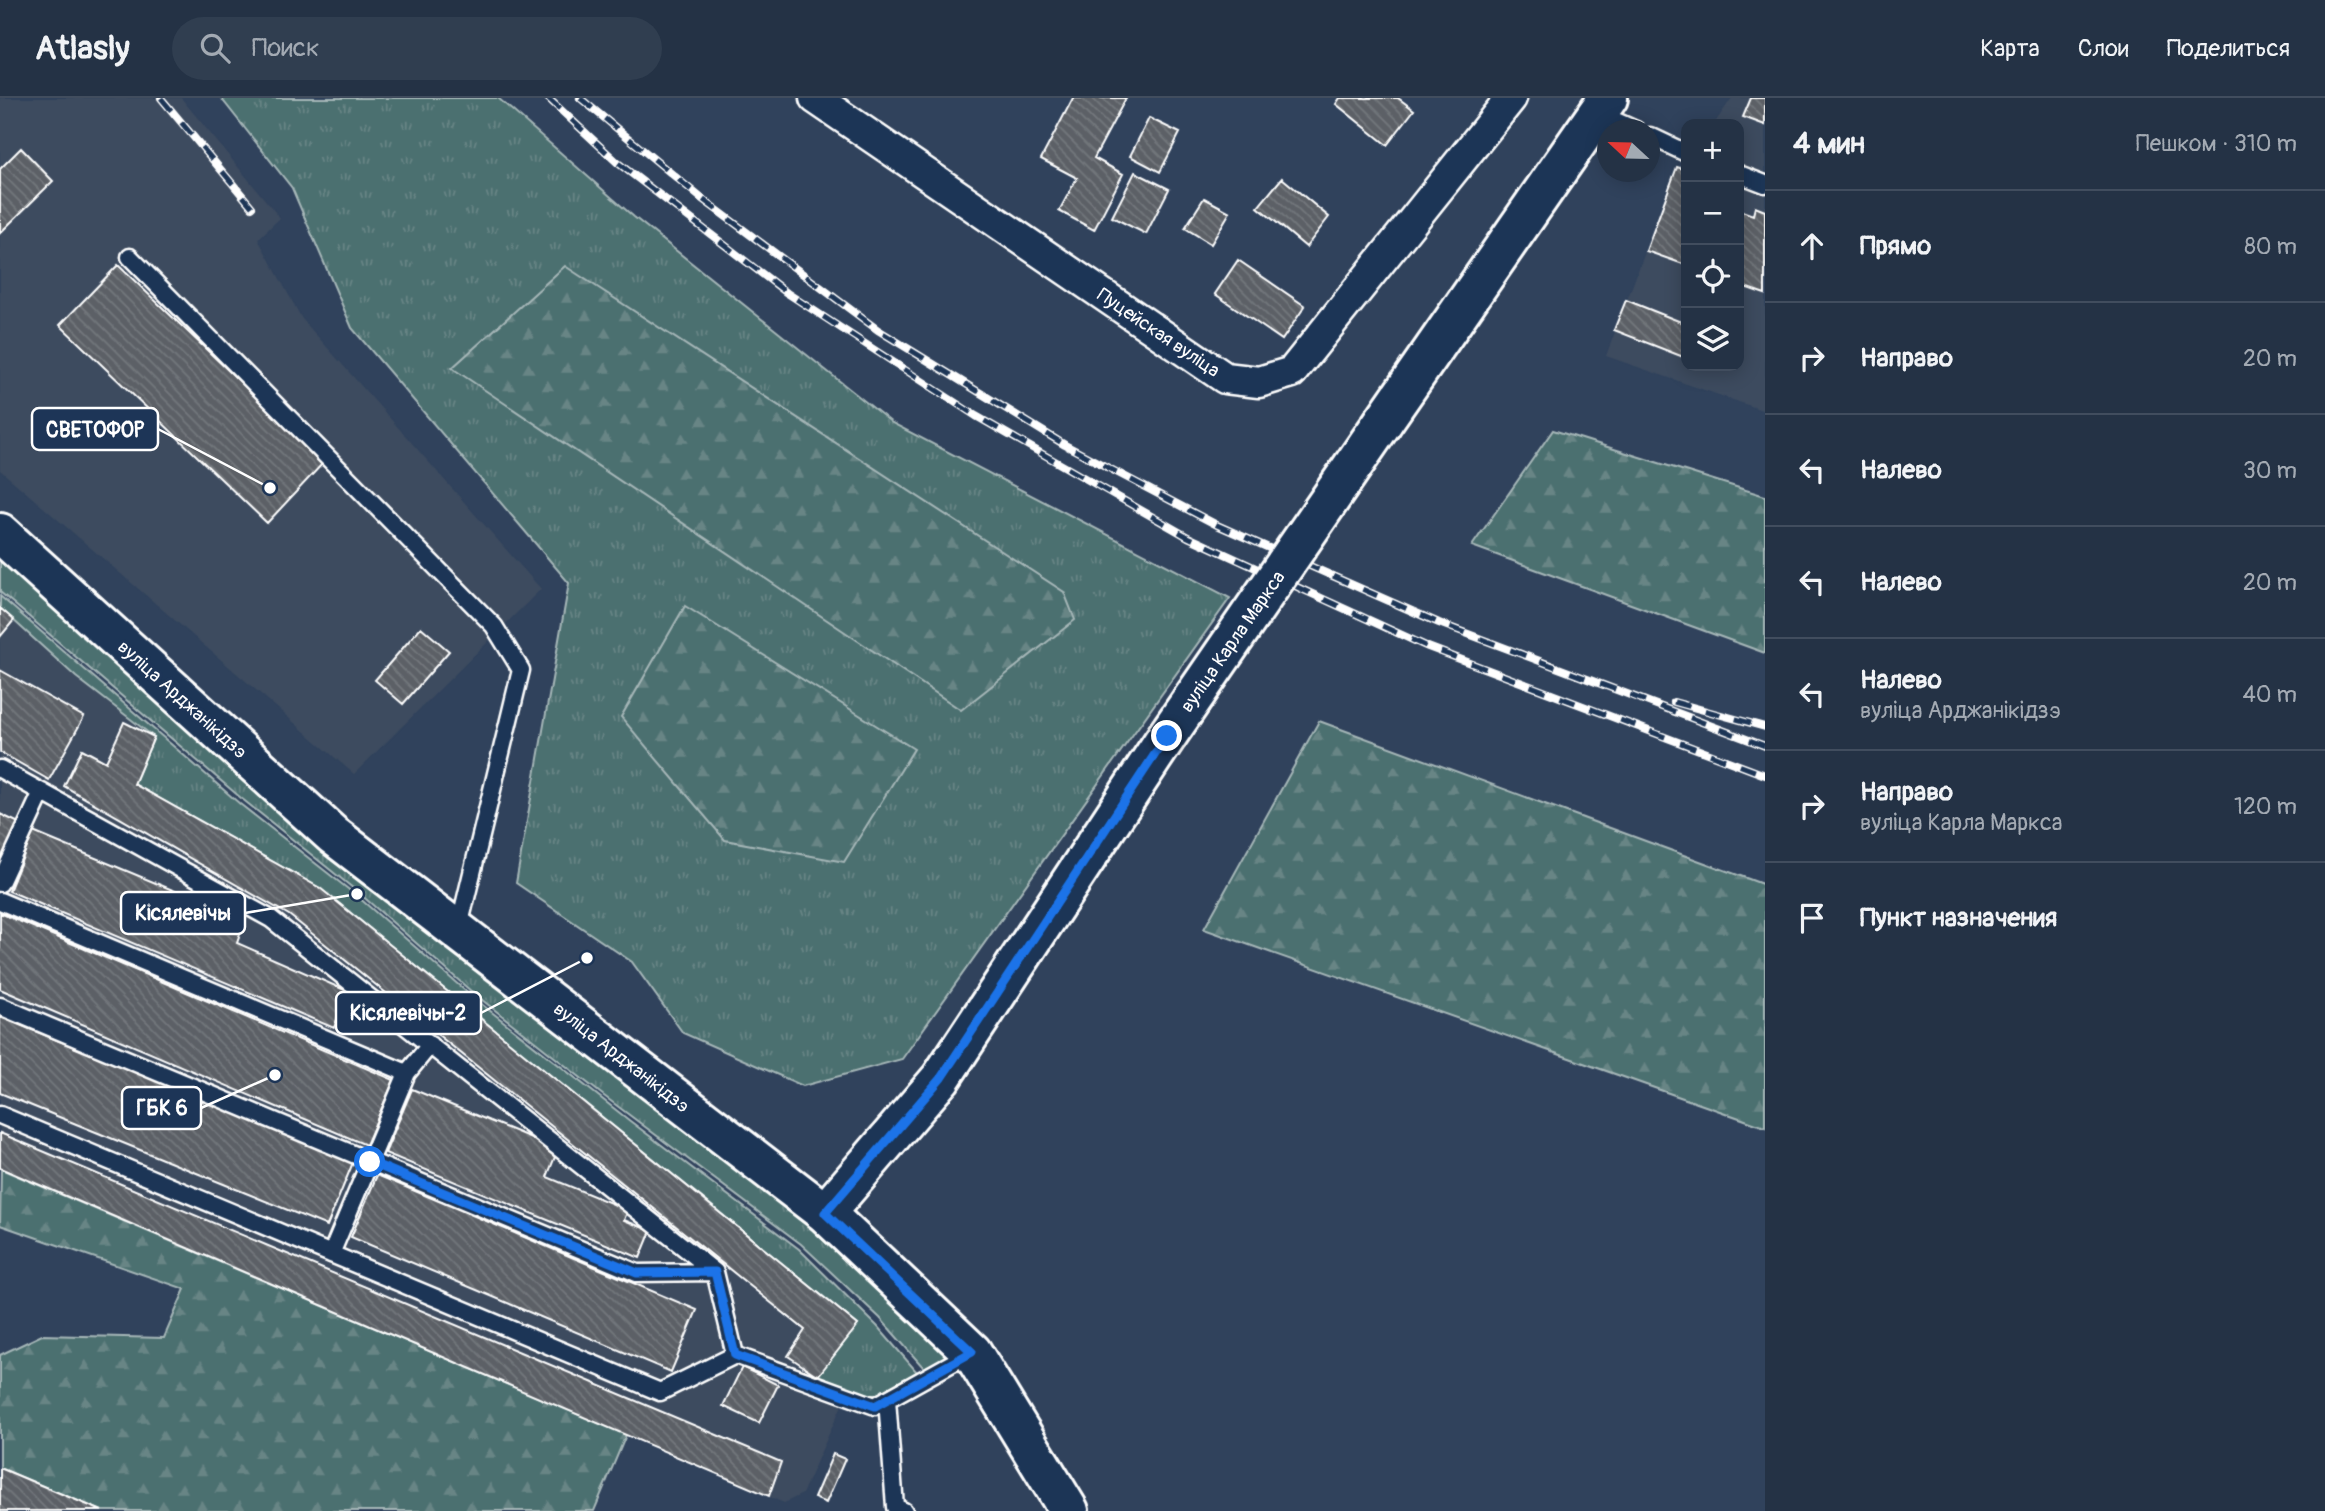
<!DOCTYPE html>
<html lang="ru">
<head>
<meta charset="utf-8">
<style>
  body { margin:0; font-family:Pangolin,sans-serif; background:#303e50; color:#f1f3f6 }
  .controls { position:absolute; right:21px; top:21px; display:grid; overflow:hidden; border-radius:14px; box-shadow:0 4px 18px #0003 }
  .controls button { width:63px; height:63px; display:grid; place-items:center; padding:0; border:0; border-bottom:2px solid #414d5e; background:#243245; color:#f1f3f6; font:35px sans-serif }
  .compass { position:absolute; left:1597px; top:21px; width:63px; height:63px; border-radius:50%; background:#243245; box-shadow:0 4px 18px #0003; rotate:292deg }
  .stop { position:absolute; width:21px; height:21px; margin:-16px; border:5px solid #1a73e8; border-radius:50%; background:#fff }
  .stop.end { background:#1a73e8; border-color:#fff; box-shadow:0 2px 7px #0008 }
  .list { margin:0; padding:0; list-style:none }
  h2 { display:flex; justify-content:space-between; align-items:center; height:91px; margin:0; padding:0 28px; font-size:30px }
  h2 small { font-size:23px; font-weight:400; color:#a3aab3 }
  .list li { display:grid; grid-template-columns:46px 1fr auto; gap:21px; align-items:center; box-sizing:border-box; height:112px; padding:0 28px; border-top:2px solid #414d5e }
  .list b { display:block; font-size:26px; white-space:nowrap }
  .list p { margin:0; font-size:23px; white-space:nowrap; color:#a3aab3 }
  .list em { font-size:23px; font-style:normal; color:#a3aab3 }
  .icon { flex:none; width:38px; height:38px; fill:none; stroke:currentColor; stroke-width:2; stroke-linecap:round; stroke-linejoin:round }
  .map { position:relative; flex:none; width:1765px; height:1413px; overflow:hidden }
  header { display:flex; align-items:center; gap:42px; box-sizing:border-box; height:98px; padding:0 35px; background:#243245; border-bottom:2px solid #414d5e }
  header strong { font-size:33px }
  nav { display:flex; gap:38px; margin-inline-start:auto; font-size:24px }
  .search { width:490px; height:63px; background:#303e50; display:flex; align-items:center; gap:18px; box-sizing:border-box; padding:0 24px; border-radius:38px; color:#a3aab3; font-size:26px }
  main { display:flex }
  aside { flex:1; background:#243245 }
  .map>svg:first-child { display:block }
  .built { fill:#3d4b5f }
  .grass { fill:url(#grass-tufts); stroke:#a6b7b8; stroke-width:2 }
  .forest { fill:url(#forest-firs); stroke:#a6b7b8; stroke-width:2 }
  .building { fill:url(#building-back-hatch); stroke:#fff; stroke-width:2 }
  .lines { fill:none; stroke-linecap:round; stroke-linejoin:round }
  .lane-casing { stroke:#fff; stroke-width:21 }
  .street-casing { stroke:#fff; stroke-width:35 }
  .secondary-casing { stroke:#fff; stroke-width:44 }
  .lane { stroke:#1d3557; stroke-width:16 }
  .street { stroke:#1d3557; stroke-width:30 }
  .secondary { stroke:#1d3557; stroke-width:38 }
  .rail-casing { stroke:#fff; stroke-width:8 }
  .rail { stroke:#1d3557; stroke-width:5; stroke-dasharray:16; stroke-linecap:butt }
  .secondary-bridge-casing { stroke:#fff; stroke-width:44; stroke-linecap:butt }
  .secondary-bridge { stroke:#1d3557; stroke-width:38 }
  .route { stroke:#1a73e8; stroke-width:9 }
  .labels { text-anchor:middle; stroke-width:6; stroke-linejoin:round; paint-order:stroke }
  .street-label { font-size:19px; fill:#fff; stroke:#1d3557 }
  .leader { fill:none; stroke:#fff; stroke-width:2.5 }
  .callout-dot { fill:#fff; stroke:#1d3557; stroke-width:2.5 }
  .callout { fill:#1d3557; stroke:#fff; stroke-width:2.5 }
  .callout-label { font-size:21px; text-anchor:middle; font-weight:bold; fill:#fff }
</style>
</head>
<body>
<header>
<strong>Atlasly</strong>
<div class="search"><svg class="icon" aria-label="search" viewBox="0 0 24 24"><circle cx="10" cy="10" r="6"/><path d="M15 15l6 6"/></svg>Поиск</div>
<nav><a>Карта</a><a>Слои</a><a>Поделиться</a></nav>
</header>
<main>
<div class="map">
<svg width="1765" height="1413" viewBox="0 0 1765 1413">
  <defs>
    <pattern id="grass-tufts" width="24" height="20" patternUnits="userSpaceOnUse" patternTransform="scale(1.75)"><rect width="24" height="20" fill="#4c6f70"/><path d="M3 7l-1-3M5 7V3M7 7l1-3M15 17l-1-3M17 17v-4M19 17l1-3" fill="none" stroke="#678585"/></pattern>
    <pattern id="forest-firs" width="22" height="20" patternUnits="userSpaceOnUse" patternTransform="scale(1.75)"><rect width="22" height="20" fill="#4c6f70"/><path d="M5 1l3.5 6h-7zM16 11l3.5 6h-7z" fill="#678585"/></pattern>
    <pattern id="building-back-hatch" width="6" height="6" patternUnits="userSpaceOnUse" patternTransform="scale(1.75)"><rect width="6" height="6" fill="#5c6066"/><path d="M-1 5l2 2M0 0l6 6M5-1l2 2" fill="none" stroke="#74787d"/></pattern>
  </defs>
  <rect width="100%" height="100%" fill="#30425c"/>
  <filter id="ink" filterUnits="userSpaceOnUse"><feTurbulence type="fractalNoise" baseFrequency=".0143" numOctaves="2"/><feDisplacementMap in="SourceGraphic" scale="14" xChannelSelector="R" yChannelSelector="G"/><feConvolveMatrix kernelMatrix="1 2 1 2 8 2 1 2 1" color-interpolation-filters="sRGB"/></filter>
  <g filter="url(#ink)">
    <path class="built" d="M 0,0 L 181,0 L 280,120 L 258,141 L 302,221 L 541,491 L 354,676 L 0,372 Z
      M 1732,0 L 1765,0 L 1765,313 L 1606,258 L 1677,69 L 1686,72 L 1686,268 L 1739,268 L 1739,26 L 1714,26 Z
      M 0,510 L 76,579 L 154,639 L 135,686 L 320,790 L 858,1227 L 846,1298 L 802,1396 L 784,1405 L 0,1070 Z"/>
    <path class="grass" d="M 221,0 L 498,0 L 634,119 L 892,325 L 1230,500 L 902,961 L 803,988 L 683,935 L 632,864 L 516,785 L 569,485 L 352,230 L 292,90 Z
      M 0,435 L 972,1254 L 930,1277 L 880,1220 L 801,1146 L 604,998 L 472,894 L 359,795 L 241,700 L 0,494 Z
      M 0,498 L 240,706 L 357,798 L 470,897 L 630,1023 L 799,1151 L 877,1228 L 923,1281 L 875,1308 L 811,1285 L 858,1227 L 320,790 L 134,686 L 154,639 L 76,579 L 0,510 Z"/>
    <path class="forest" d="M 565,168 L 1064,494 L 1075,522 L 961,612 L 452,270 Z
      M 1553,332 L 1765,398 L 1765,555 L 1472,448 Z
      M 685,508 L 914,651 L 844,764 L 725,742 L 621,619 Z
      M 1319,623 L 1765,787 L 1765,1029 L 1204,831 Z
      M 1,1071 L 626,1337 L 594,1413 L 102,1413 L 0,1370 L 0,1257 L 42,1237 L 164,1240 L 185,1191 L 0,1127 Z"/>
    <path class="building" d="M 1073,0 L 1126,0 L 1094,60 L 1123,76 L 1094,132 L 1059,113 L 1077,80 L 1041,61 Z
      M 1340,0 L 1398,0 L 1414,12 L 1387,47 L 1336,6 Z
      M 1751,0 L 1765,0 L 1765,27 L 1743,19 Z
      M 1149,20 L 1180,35 L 1160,74 L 1130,58 Z
      M 21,50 L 53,83 L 0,135 L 0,71 Z
      M 1677,69 L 1686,72 L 1686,167 L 1646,153 Z
      M 1135,74 L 1169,91 L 1146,136 L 1112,119 Z
      M 1282,80 L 1329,119 L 1306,149 L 1258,109 Z
      M 1204,100 L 1230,114 L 1211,146 L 1185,130 Z
      M 1755,109 L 1765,113 L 1765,196 L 1739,187 L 1739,112 L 1753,117 Z
      M 1238,162 L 1305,208 L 1282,242 L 1215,196 Z
      M 118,167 L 324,364 L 267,425 L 60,227 Z
      M 1626,202 L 1686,226 L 1686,260 L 1614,232 Z
      M 0,510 L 14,522 L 0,539 Z
      M 421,529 L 449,553 L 403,606 L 375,582 Z
      M 0,572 L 84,619 L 49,682 L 0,654 Z
      M 124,624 L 154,639 L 134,686 L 320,790 L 858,1227 L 818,1278 L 788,1258 L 805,1232 L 289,817 L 64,688 L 82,651 L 106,664 Z
      M 0,716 L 19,725 L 0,769 Z
      M 33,734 L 245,822 L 237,845 L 347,893 L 334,930 L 9,793 Z
      M 0,815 L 394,982 L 366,1047 L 0,891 Z
      M 0,919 L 354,1062 L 327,1128 L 0,995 Z
      M 412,991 L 558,1051 L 547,1079 L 628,1112 L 624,1122 L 651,1133 L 640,1160 L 385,1055 Z
      M 0,1035 L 781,1364 L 769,1398 L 0,1070 Z
      M 377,1077 L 697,1212 L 671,1274 L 351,1139 Z
      M 742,1269 L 778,1287 L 759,1325 L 723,1308 Z
      M 833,1356 L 845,1361 L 826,1405 L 814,1400 Z
      M 0,1370 L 102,1413 L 0,1413 Z"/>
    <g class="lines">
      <g class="lane-casing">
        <path id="lane" d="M 1598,15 L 1636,32
          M 1650,38 L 1686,55
          M 1739,76 L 1765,86
          M 130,159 L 494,528 L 521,572 L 458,833
          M 0,671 L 271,821 L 715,1174 L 735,1257
          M 0,785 L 42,694
          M 0,803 L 407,975 L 331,1156
          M 0,908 L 637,1175 L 715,1174
          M 407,975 L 430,947
          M 0,1017 L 660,1294 L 735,1257 L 875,1308 L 972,1254
          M 887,1301 L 895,1409 L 904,1413"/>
      </g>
      <g class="street-casing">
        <path id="street" d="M 815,0 L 1225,280 L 1259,284 L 1292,274 L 1511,0"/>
      </g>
      <g class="secondary-casing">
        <path id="secondary" d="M 1383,324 L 1608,0
          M 0,435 L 333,737 L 825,1115 L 972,1254 L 1069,1413
          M 825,1115 L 941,980 L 1167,638"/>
      </g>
      <use href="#lane" class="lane"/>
      <use href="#street" class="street"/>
      <use href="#secondary" class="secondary"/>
      <g class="rail-casing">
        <path id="rail" d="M 161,0 L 252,109
          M 548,0 L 618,65 L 787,195 L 976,318 L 1188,439 L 1428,549 L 1765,677
          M 580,0 L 701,100 L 878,232 L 1065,347 L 1217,427 L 1439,525 L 1765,648
          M 1674,604 L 1765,629"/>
      </g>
      <use href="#rail" class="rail"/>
      <g class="secondary-bridge-casing">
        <path id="secondary-bridge" d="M 1167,638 L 1383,324"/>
      </g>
      <use href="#secondary-bridge" class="secondary-bridge"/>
    </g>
  </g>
  <g class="lines" filter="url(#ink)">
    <path class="route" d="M 370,1064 L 637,1175 L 715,1174 L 735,1257 L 875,1308 L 972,1254 L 825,1115 L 941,980 L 1167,638"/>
  </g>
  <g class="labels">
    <g class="street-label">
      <text transform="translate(1159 234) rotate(34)" y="7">Пуцейская вуліца</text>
      <text transform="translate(1232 543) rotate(-55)" y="7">вуліца Карла Маркса</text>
      <text transform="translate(183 601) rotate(42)" y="7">вуліца Арджанікідзэ</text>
      <text transform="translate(622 959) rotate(38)" y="7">вуліца Арджанікідзэ</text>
    </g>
  </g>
  <path class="leader" d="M270 390L158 331M357 796L245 815M587 860L481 915M275 977L201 1010"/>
  <g class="callout-dot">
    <circle cx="270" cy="390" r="7"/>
    <circle cx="357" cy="796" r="7"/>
    <circle cx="587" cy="860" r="7"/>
    <circle cx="275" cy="977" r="7"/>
  </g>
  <g class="callout">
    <rect x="32" y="310" width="126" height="42" rx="7"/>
    <rect x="121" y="794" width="124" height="42" rx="7"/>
    <rect x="336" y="894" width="145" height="42" rx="7"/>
    <rect x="122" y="989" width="79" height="42" rx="7"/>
  </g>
  <g class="callout-label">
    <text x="95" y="339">СВЕТОФОР</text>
    <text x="183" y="822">Кісялевічы</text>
    <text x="408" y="922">Кісялевічы-2</text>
    <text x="162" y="1017">ГБК 6</text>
  </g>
</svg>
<div class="controls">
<button>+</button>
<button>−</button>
<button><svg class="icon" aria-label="locate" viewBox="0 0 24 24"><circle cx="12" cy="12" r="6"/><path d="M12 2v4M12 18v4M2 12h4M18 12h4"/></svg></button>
<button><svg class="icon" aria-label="layers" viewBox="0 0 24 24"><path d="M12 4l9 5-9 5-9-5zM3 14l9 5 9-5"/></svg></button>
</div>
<svg class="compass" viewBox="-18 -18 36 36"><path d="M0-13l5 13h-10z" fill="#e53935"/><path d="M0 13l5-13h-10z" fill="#a3aab3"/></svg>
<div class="stop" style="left:370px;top:1064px"></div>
<div class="stop end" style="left:1167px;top:638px"></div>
</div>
<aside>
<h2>4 мин<small>Пешком · 310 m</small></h2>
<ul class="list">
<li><svg class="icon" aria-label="ahead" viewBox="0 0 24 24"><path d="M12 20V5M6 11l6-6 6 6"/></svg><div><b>Прямо</b></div><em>80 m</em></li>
<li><svg class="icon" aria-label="right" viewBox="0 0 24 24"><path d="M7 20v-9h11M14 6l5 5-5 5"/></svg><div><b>Направо</b></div><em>20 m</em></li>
<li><svg class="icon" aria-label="left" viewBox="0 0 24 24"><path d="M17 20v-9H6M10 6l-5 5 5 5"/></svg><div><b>Налево</b></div><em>30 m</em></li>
<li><svg class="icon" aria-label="left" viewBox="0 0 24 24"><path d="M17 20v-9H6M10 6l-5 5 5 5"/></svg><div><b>Налево</b></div><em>20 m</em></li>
<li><svg class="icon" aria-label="left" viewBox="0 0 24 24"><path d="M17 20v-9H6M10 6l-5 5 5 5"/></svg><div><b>Налево</b><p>вуліца Арджанікідзэ</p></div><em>40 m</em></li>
<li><svg class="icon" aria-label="right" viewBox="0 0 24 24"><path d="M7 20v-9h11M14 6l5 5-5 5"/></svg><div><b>Направо</b><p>вуліца Карла Маркса</p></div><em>120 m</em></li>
<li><svg class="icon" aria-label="arrive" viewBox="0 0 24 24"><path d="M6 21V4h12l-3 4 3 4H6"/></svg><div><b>Пункт назначения</b></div></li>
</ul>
</aside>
</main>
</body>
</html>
